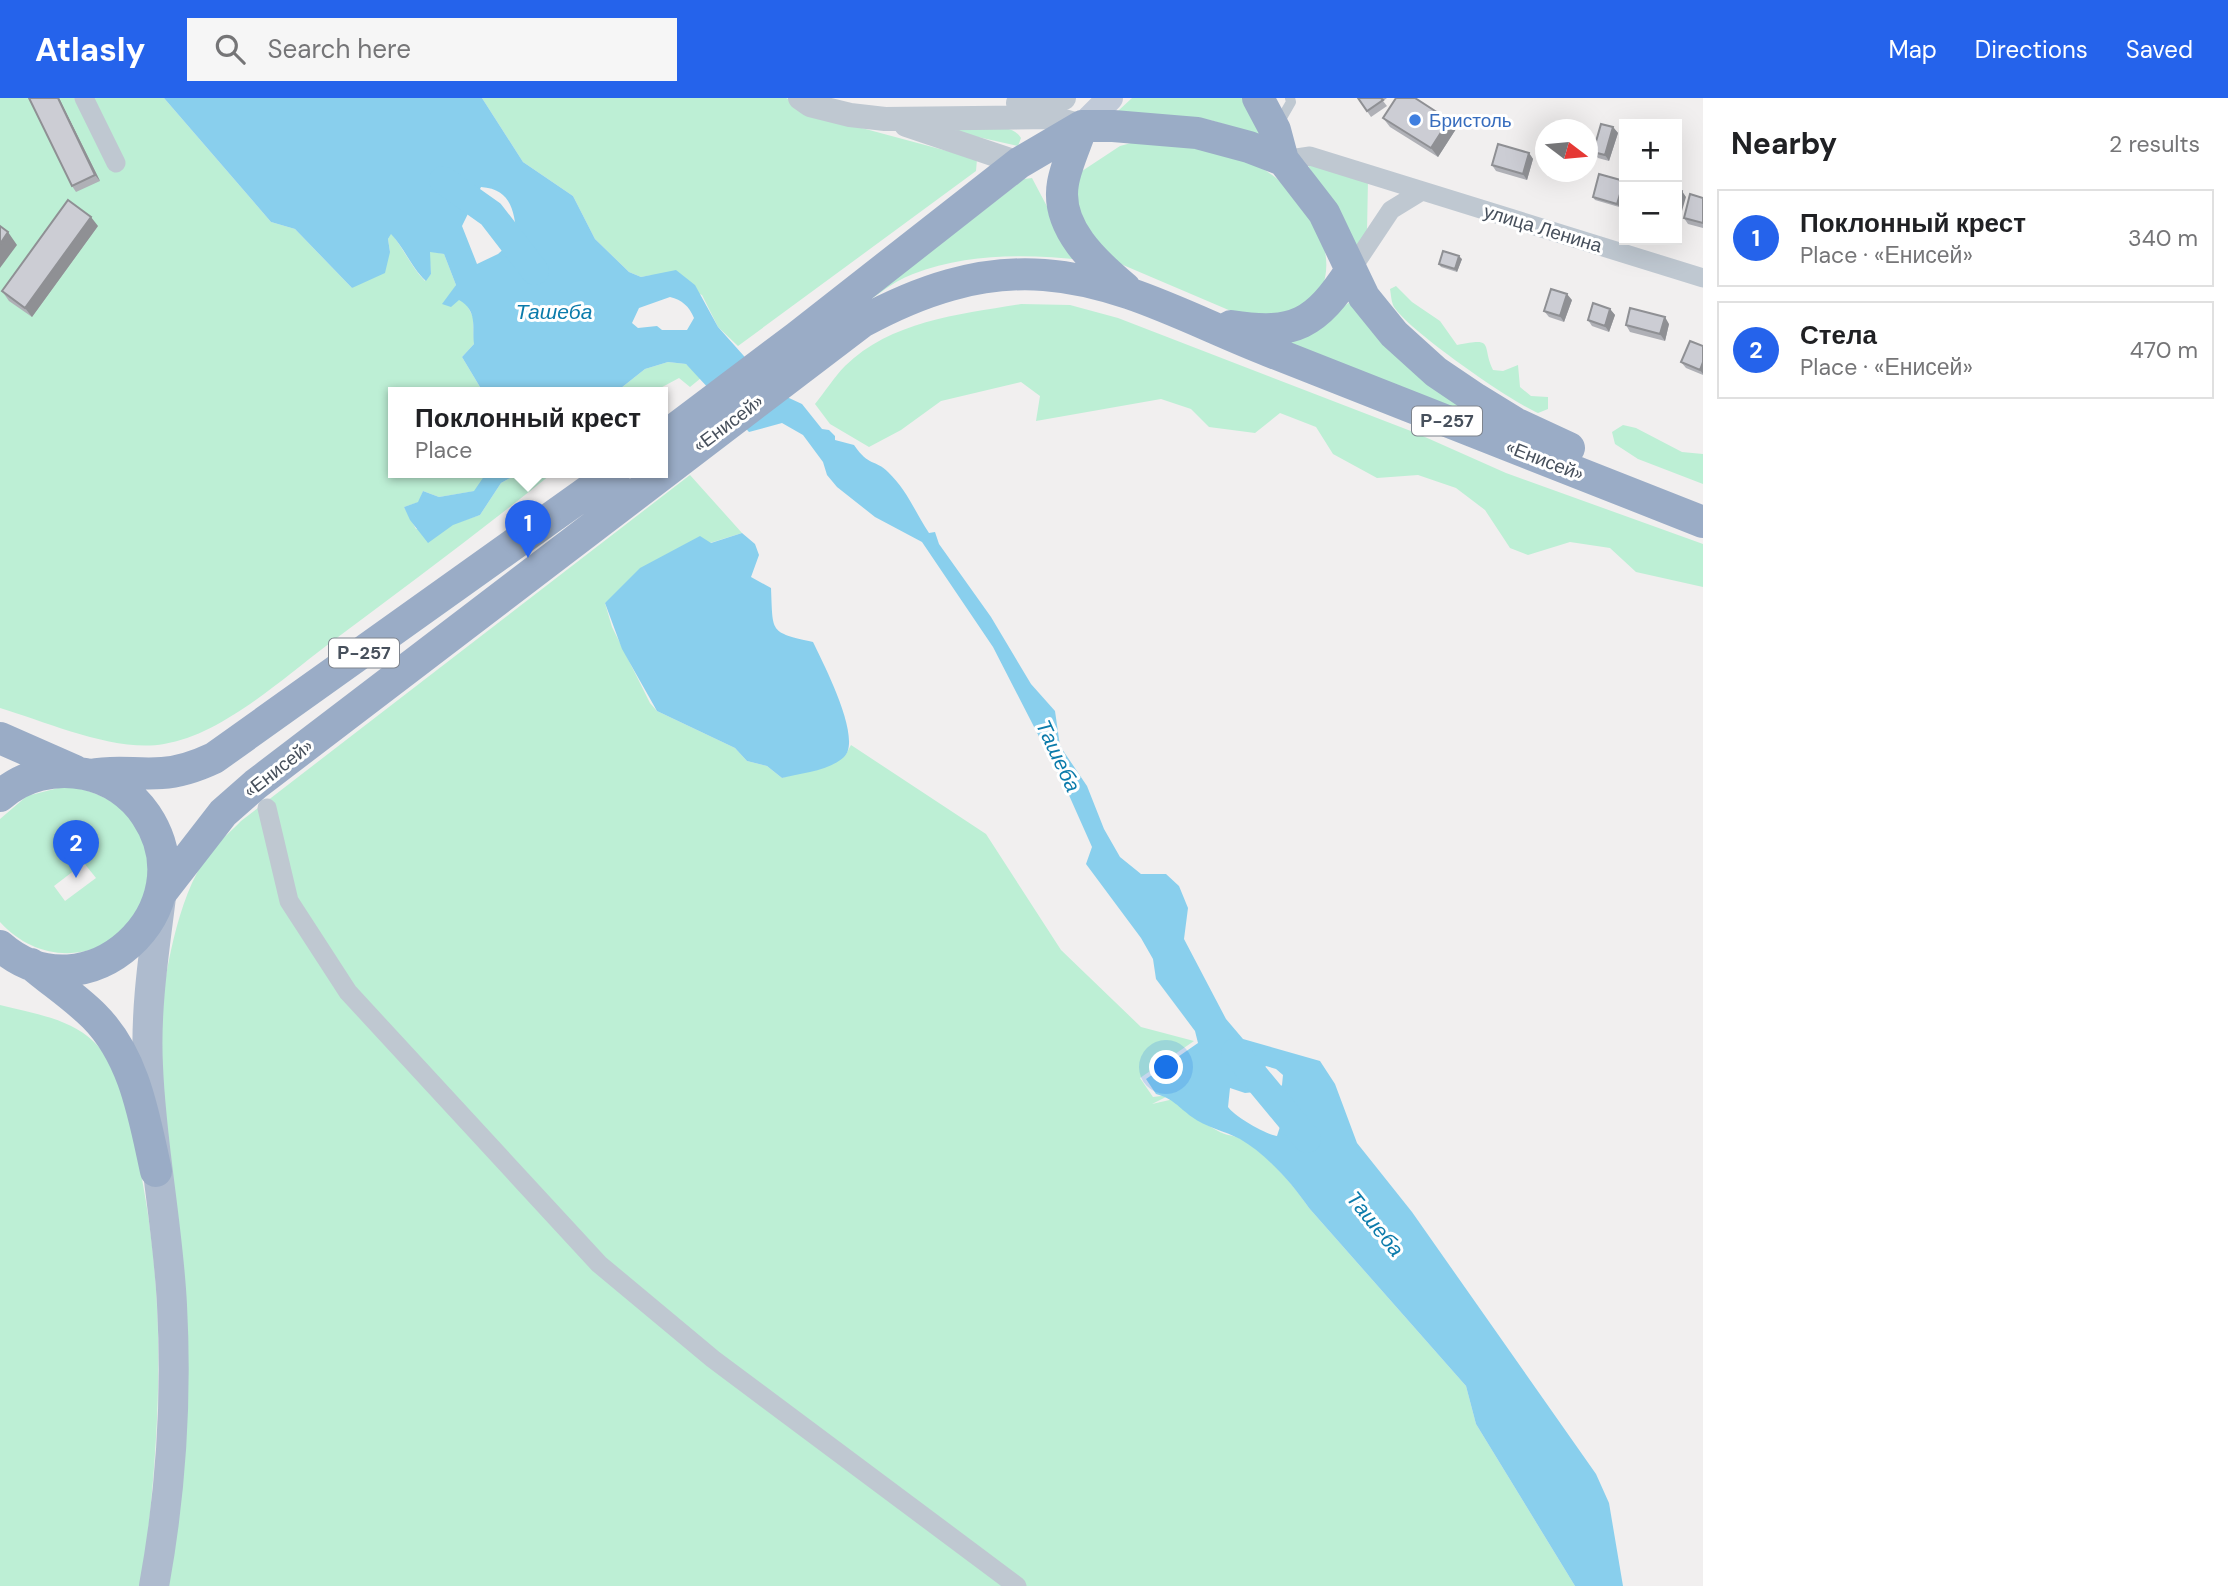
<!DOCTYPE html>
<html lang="en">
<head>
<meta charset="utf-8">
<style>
  body { margin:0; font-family:"DM Sans",sans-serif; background:#f6f6f6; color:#202124 }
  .controls { position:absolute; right:21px; top:21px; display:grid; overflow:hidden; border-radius:0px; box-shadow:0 7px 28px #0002 }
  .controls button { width:63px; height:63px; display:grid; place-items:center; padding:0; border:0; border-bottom:2px solid #e0e0e0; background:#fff; color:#202124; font:35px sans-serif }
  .compass { position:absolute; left:1535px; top:21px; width:63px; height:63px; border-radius:50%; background:#fff; box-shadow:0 7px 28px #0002; rotate:106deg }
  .you { position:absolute; left:1167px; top:970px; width:24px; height:24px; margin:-18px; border:5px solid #fff; border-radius:50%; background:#1a73e8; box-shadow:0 0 0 10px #1a73e833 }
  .badge { display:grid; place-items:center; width:46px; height:46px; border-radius:50%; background:#2563eb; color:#fff; font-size:23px; font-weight:700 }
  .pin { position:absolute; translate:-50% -58px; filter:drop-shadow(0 2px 4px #0008) }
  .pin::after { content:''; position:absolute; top:37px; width:24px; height:21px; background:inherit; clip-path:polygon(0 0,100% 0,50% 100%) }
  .popup { position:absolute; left:388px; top:289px; width:280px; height:91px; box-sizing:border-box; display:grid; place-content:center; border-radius:0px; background:#fff; filter:drop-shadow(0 2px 5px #0005); font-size:23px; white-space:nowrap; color:#757577 }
  .popup b { font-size:26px; color:#202124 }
  .popup::after { content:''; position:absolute; left:50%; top:100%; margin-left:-14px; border:14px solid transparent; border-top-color:#fff }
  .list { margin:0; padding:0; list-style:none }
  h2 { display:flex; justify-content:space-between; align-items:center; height:91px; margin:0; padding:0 28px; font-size:30px }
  h2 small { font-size:23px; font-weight:400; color:#757577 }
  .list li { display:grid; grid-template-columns:46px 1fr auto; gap:21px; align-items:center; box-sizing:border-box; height:98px; margin:0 14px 14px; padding:0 14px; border:2px solid #e0e0e0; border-radius:0px }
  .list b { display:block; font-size:26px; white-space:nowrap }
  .list p { margin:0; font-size:23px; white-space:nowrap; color:#757577 }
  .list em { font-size:23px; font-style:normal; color:#757577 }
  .icon { flex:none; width:38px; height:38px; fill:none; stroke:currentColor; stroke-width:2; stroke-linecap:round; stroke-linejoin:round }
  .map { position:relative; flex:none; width:1703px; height:1488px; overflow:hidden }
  header { display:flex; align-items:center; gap:42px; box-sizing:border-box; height:98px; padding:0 35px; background:#2563eb; color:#fff }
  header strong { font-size:33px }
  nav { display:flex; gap:38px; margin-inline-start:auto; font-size:24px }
  .search { width:490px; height:63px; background:#f6f6f6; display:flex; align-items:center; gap:18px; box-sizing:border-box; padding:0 24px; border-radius:0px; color:#757577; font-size:26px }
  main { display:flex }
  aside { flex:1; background:#fff }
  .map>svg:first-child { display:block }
  .green { fill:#bdefd5; fill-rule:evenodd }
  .water { fill:#89cfed; fill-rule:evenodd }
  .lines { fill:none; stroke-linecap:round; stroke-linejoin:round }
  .river { stroke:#89cfed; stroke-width:28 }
  .service { stroke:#bfc8d1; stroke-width:10 }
  .minor { stroke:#bfc8d1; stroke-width:19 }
  .tertiary { stroke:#bfc8d1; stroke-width:24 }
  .secondary { stroke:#c1cad8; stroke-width:26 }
  .primary { stroke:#aebbce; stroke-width:30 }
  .trunk { stroke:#9aacc6; stroke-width:32 }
  .wall { fill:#afb0b6 }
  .shaded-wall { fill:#8f9094 }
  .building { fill:#cccdd4; stroke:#8f9094; stroke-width:2 }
  .shop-dot { fill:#3f7fe0; stroke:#fff; stroke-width:2.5 }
  .labels { text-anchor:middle; stroke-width:6; stroke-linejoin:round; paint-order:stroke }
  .shield { fill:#fff; stroke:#7e848d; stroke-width:2 }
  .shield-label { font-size:18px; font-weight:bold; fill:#47505c }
  .shop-label { font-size:19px; fill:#366cbe; stroke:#fff; text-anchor:start }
  .street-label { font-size:19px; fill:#47505c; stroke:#fff }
  .water-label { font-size:21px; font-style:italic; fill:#0b7bab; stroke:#fff }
</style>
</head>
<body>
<header>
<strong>Atlasly</strong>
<div class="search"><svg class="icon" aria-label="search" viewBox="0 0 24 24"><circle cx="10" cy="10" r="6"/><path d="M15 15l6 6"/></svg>Search here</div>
<nav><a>Map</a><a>Directions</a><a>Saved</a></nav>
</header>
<main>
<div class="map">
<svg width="1703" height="1488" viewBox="0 0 1703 1488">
  <rect width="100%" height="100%" fill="#f1efef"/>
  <path class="green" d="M 0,0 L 164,0 L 271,124 L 295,131 L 352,190 L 390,154 L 388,141 L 391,135 C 404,151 411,169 425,183 L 431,176 L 429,153 L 444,156 L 456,187 L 452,194 L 467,207 L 473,219 L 474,246 L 462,259 L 483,294 L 393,294 L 393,374 L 487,374 L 486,377 L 475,393 L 439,399 L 423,393 L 419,404 L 404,409 L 416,431 L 453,426 L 480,417 L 501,385 L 521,374 L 554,374 C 479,434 403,491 326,548 C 281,582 221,637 164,646 C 116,655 47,624 0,610 Z
    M 482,0 L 786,0 L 832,22 L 977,61 L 976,73 L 738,248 L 718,229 L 702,197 L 652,177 L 641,179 L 629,174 L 595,141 L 573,98 L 523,64 Z
    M 1132,0 L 1243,0 L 1270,40 L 1210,22 L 1118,13 Z
    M 952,30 C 970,30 1011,22 1021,40 L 1018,48 L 951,33 Z
    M 1142,42 C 1181,46 1223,49 1258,68 C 1297,89 1342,146 1321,192 C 1317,201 1307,209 1301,217 L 1238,216 L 1116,164 L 1099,150 L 1073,111 L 1076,77 L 1120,48 Z
    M 1305,62 L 1368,81 L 1367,134 L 1357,154 Z
    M 1032,80 L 1051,116 L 1083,162 C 1027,156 967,155 913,176 C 891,184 870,203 850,216 L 1024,81 Z
    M 1396,188 L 1412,204 L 1440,223 L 1457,247 C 1496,239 1481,247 1493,272 L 1503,273 L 1518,267 L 1520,289 L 1531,298 L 1548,299 L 1548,311 L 1538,315 C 1513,305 1403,229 1393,207 C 1391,202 1391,196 1390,191 Z
    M 1351,203 L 1488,322 L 1261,241 L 1311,234 Z
    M 1021,206 L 1070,207 L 1118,220 L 1416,335 L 1506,375 L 1703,446 L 1703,489 L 1636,474 L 1610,450 L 1570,444 L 1528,457 L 1510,450 L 1485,412 L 1456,390 L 1418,377 L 1377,380 L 1333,356 L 1316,329 L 1280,315 L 1255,335 L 1209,329 L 1191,311 L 1161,301 L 1036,323 L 1040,298 L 1021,284 L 941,303 L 901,332 L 869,349 L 830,326 L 815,306 C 825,294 834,279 845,268 C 891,223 960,216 1021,206 Z
    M 668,264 L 686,266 L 701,280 L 690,289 L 679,280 L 653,294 L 616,294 L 645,271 Z
    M 1623,327 L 1636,330 L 1682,354 L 1703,356 L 1703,386 L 1638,361 L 1615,346 L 1612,334 Z
    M 690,377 L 742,435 L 710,445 L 605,505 L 612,529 L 650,605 L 657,613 L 735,650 L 747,663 L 767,668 L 782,680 L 845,658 L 851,647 L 986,736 L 1061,852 L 1141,929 L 1194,943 L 1140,980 L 1153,999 L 1170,997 L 1152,1006 L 1174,1001 C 1188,1015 1201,1024 1218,1033 C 1224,1037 1232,1037 1239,1040 C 1265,1054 1293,1086 1309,1110 L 1466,1288 L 1476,1326 L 1575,1488 L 166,1488 L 158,932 C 165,879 177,791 214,750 C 222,740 233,732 241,723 Z
    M 66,688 C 124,697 162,735 144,796 C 141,803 140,815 135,821 C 99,866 38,866 0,824 L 0,721 L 27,698 ZM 84,765 L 96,780 L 65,803 L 54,788 Z
    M 0,907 C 31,915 69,920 93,943 C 117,965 125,1005 132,1035 C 170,1190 161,1331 142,1488 L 0,1488 Z"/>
  <path class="water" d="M 164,0 L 482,0 L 523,64 L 573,98 L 595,141 L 629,174 L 641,179 L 676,172 L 695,187 L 718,229 L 776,294 L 802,306 L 822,331 L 829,332 L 835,338 L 835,342 L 854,347 C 869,369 875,361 888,374 C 907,392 915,414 929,435 L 935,434 L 939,446 L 991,519 L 1031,586 L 1055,613 L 1060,648 L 1087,688 L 1104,731 L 1120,759 L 1141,776 L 1166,776 L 1179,788 L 1188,810 L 1184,841 L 1226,921 L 1243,941 L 1320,963 L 1335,986 L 1357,1045 L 1412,1114 L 1596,1376 L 1609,1405 L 1623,1488 L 1575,1488 L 1476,1326 L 1466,1288 L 1309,1110 C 1292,1085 1266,1056 1240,1041 C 1225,1033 1205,1029 1192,1019 C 1178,1009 1174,1001 1156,996 L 1146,981 L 1198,945 L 1195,933 L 1156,881 L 1153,861 L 1141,840 L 1086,766 L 1092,749 L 1068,695 L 993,549 L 922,444 L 875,419 L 837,389 L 827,377 L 823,364 L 803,337 L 782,325 L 749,334 L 686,266 L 668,264 L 645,271 L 616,294 L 483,294 L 462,259 L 474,246 C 472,228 478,213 459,202 L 451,209 L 442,206 L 456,187 L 444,156 L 430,154 L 431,176 L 426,183 C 411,169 405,151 391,136 L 388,141 L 390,154 L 385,175 L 352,190 L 295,131 L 271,124 ZM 481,89 C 512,91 514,114 517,139 L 498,156 L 477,166 L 462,128 ZM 670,199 C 682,202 689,208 694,220 L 687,232 L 662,232 L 657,228 L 638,230 L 632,225 L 639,210 ZM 1266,968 L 1276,971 L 1283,977 L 1282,987 L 1275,995 L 1286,1010 L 1277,1038 C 1265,1036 1234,1018 1228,1009 L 1230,990 L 1245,995 L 1255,994 L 1259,976 Z
    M 487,374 L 521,374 L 501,385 L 480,417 L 453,427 L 428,445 L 410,422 L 404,409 L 418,404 L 423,393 L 439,399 L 474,393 Z
    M 742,435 L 755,446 L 759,457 L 751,479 L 771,490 C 773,535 769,534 813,544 C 823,565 863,641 844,659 C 829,673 801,675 782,680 L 767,668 L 747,663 L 735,650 L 657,613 L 622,551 L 605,505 L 640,470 L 700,438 L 711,445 Z"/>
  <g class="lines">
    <path class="river" d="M 443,82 L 491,116 L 535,173
      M 1235,954 L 1307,1041"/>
    <path class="service" d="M 1279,25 L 1291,4 L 1290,0"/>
    <path class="minor" d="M 84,0 L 116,65
      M 1283,62 L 1310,58 L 1703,180
      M 1351,172 L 1391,112 L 1422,93
      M 267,710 L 289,803 L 348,894 L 599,1166 L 713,1261 L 1017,1488"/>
    <path class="tertiary" d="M 800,0 L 810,7 L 850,17 L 885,21 L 1050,19 L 1082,28
      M 1018,5 L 1064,0
      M 906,27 L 1019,65"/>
    <path class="secondary" d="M 1082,28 L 1110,0"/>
    <path class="primary" d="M 154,1488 C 171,1395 177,1301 172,1207 C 168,1127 151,1048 148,968 C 145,912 154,855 161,799"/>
    <path class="trunk" d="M 1258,0 L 1275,32 L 1283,62
      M 1082,28 C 1076,46 1066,67 1063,85 C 1055,129 1095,165 1125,190
      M 1231,228 C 1295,238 1316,226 1351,172
      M 663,340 L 797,239 L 1019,65 L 1082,28 L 1113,28 L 1197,35 L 1249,49 L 1283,62 L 1324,115 L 1364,199 L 1394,236 L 1436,274 L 1476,301 L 1515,325 L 1569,350
      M 0,640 L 75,673
      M 91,677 C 115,672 138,677 162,675 C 181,674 197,668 214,660 L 615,374
      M 0,698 C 23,677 55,670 85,676 C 110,681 132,696 146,717 C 209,811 86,923 0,848
      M 161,795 L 223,715 L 256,686 L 862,224 C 919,193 979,172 1044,177 C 1125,183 1194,224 1269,253 C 1413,310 1558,367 1703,424
      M 31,866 C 52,884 75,899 94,918 C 135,959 144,1019 156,1073"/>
  </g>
  <path class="wall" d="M 59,0 L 100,83 L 76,94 L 72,88 Z
    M 1358,0 L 1387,0 L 1383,3 L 1387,8 L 1371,19 Z
    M 1383,20 L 1456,31 L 1438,59 L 1390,29 Z
    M 1613,29 L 1618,35 L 1609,63 L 1598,60 L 1593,54 Z
    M 1529,55 L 1533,61 L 1527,82 L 1496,73 L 1492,67 Z
    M 1599,76 L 1619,109 L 1595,102 L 1593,99 Z
    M 1703,100 L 1703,130 L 1688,126 L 1684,120 Z
    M 98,128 L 32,219 L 9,203 L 2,193 Z
    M 1462,161 L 1457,174 L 1441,169 L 1439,166 Z
    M 1572,202 L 1564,224 L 1549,219 L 1544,213 Z
    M 1610,211 L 1615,217 L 1609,234 L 1592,228 L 1588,222 Z
    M 1669,226 L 1665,243 L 1630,234 L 1626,227 Z
    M 1703,248 L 1703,277 L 1686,270 L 1681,264 Z"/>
  <path class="shaded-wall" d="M 58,0 L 59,0 L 100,83 L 95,77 Z
    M 1449,22 L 1456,31 L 1438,59 L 1431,50 Z
    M 1613,29 L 1618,35 L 1609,63 L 1605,57 Z
    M 1529,55 L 1533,61 L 1527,82 L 1523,76 Z
    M 1624,83 L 1624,92 L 1619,109 L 1617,106 Z
    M 1682,93 L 1686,99 L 1680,120 L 1677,115 L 1677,111 Z
    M 91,119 L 98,128 L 32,219 L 25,210 Z
    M 8,134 L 17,147 L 0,170 L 0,146 Z
    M 1459,158 L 1462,161 L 1457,174 L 1455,171 Z
    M 1567,196 L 1572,202 L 1564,224 L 1560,218 Z
    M 1610,211 L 1615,217 L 1609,234 L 1605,228 Z
    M 1665,219 L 1669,226 L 1665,243 L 1660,236 Z
    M 1703,264 L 1703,276 L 1700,272 Z"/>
  <path class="building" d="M 29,0 L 58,0 L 95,77 L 72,88 Z
    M 1358,0 L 1381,0 L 1383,2 L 1367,13 Z
    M 1396,0 L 1415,0 L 1449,22 L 1431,50 L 1383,20 Z
    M 1601,26 L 1613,29 L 1605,57 L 1593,54 Z
    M 1498,46 L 1529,55 L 1523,76 L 1492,67 Z
    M 1599,76 L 1624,83 L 1617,106 L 1593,99 Z
    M 1677,91 L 1682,93 L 1677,111 Z
    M 1690,96 L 1703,100 L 1703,125 L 1684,120 Z
    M 68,102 L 91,119 L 25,210 L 2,193 Z
    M 0,128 L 8,134 L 0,146 Z
    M 1443,153 L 1459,158 L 1455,171 L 1439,166 Z
    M 1551,191 L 1567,196 L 1560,218 L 1544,213 Z
    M 1593,205 L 1610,211 L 1605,228 L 1588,222 Z
    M 1630,210 L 1665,219 L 1660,236 L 1626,227 Z
    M 1690,243 L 1703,248 L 1703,264 L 1700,272 L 1681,264 Z"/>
  <circle class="shop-dot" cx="1415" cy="22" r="7"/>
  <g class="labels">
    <g class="shield">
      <rect x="1412" y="308.5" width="70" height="29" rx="5"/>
      <rect x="329" y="540.5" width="70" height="29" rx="5"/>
    </g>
    <g class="shield-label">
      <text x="1447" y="329">Р-257</text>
      <text x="364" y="561">Р-257</text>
    </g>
    <g class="shop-label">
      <text x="1429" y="29">Бристоль</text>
    </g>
    <g class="street-label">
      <text transform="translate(1543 130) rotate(17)" y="7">улица Ленина</text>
      <text transform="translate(728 325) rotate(-37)" y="7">«Енисей»</text>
      <text transform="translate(1545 362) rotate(21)" y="7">«Енисей»</text>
      <text transform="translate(278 670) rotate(-38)" y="7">«Енисей»</text>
    </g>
    <g class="water-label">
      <text x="554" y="221">Ташеба</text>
      <text transform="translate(1058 658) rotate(65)" y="7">Ташеба</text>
      <text transform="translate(1375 1126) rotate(51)" y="7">Ташеба</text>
    </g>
  </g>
</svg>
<div class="controls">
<button>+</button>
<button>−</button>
</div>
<svg class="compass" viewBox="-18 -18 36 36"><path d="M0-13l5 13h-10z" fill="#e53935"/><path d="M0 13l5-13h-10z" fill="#757577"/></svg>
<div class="you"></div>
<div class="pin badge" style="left:528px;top:460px">1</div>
<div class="popup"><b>Поклонный крест</b>Place</div>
<div class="pin badge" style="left:76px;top:780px">2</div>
</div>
<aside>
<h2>Nearby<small>2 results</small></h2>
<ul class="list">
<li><span class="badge">1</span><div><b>Поклонный крест</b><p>Place · «Енисей»</p></div><em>340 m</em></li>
<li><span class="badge">2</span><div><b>Стела</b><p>Place · «Енисей»</p></div><em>470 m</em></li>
</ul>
</aside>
</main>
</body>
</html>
